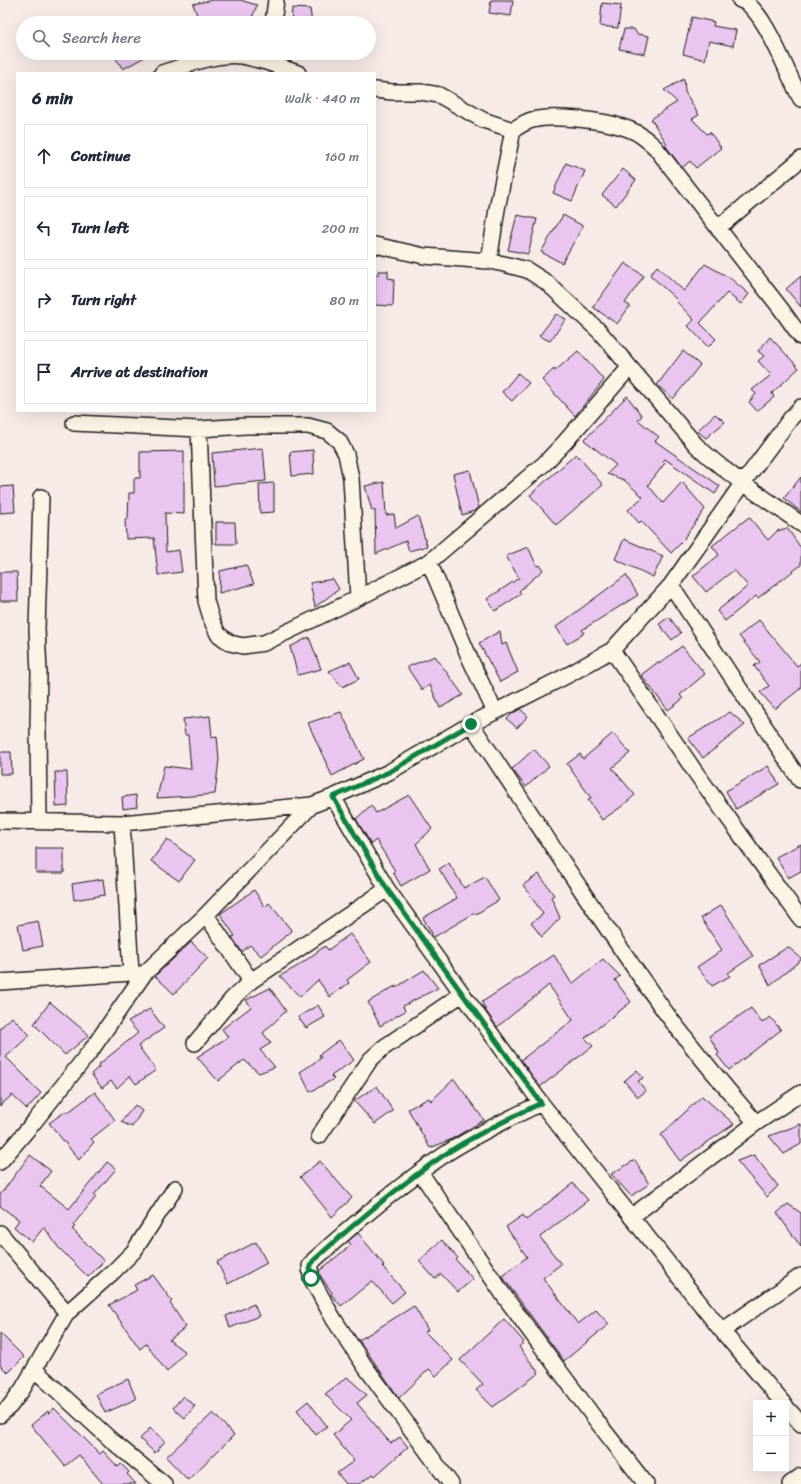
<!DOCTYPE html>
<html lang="en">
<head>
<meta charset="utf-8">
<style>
  body { margin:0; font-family:Sriracha,sans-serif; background:#f6f6f7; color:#1f2937 }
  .controls { position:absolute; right:12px; bottom:12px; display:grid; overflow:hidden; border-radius:0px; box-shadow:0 4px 16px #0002 }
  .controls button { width:36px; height:36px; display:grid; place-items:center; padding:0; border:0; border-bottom:1px solid #e0e1e3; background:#fff; color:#1f2937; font:20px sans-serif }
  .stop { position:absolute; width:12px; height:12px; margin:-9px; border:3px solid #0b8043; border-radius:50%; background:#fff }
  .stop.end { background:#0b8043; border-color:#fff; box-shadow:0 1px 4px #0008 }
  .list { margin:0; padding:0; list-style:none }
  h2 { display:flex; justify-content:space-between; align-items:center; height:52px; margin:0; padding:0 16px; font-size:17px }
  h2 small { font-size:13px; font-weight:400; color:#747a83 }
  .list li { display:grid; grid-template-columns:26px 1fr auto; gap:12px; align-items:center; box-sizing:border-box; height:64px; margin:0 8px 8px; padding:0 8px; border:1px solid #e0e1e3; border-radius:0px }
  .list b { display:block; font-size:15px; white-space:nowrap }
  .list em { font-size:13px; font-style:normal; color:#747a83 }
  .icon { flex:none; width:22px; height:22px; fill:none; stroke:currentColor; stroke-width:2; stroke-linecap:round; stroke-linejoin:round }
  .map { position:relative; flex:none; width:801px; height:1484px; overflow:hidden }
  .search { position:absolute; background:#fff; box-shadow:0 4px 16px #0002; left:16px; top:16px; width:360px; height:44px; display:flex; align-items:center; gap:10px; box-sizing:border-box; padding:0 14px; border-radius:22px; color:#747a83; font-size:15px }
  .panel { position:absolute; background:#fff; box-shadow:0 4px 16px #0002; left:16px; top:72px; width:360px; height:340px; border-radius:0px }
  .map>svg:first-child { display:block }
  .building { fill:#eac5f0; stroke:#1c1c1c }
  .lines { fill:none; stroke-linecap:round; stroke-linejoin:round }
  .minor-casing { stroke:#1c1c1c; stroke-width:18 }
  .minor { stroke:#fcf5e5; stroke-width:15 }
  .route { stroke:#0b8043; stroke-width:5 }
</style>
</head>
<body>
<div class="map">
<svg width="801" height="1484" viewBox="0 0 801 1484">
  <rect width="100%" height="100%" fill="#f8ebe7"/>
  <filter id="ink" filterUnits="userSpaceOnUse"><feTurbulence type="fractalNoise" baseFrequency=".025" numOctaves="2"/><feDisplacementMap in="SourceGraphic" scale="8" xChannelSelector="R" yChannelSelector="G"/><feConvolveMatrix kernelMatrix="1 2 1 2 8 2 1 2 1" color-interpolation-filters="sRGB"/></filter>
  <g filter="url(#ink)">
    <path class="building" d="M 213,0 L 240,0 L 257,5 L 250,23 L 219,23 L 221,17 L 200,23 L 193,4 Z
      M 491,0 L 513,0 L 511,16 L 489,13 Z
      M 602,3 L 621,5 L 618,28 L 600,26 Z
      M 292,8 L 310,9 L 312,23 L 291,23 Z
      M 692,17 L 714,22 L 713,26 L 736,30 L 733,46 L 709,41 L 705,60 L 683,54 Z
      M 624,29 L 634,29 L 637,34 L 649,36 L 645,54 L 619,49 Z
      M 112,53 L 152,53 L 123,69 Z
      M 684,79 L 685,92 L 699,115 L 692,119 L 707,134 L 710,132 L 721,148 L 696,168 L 690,161 L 682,168 L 665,145 L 667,144 L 651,119 L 677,102 L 664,90 Z
      M 566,163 L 585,171 L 572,201 L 553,193 Z
      M 623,169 L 636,180 L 616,206 L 602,195 Z
      M 517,215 L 537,219 L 528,254 L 508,250 Z
      M 563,215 L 583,226 L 562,263 L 541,252 Z
      M 625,263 L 644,276 L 625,303 L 630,306 L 617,324 L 593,307 Z
      M 705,264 L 730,278 L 749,294 L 741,304 L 727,293 L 700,323 L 716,339 L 708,347 L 688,326 L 694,320 L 676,301 L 677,300 L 650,275 L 657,266 L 684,291 Z
      M 378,271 L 388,271 L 388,278 L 394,279 L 393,306 L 375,305 L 375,275 L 378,275 Z
      M 801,276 L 801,307 L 786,289 Z
      M 556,314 L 566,319 L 550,341 L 539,336 Z
      M 770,337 L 799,368 L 772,393 L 774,397 L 757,411 L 749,402 L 756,394 L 752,390 L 771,375 L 758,361 L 764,356 L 758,351 Z
      M 578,351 L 604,380 L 575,416 L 542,380 L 554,369 L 555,371 Z
      M 683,351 L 700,365 L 673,399 L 657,385 Z
      M 518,373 L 529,383 L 512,401 L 502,392 Z
      M 627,396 L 642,416 L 638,420 L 659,437 L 655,441 L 720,486 L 715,494 L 665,459 L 663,461 L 665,463 L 648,485 L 663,503 L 682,482 L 705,509 L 684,538 L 685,539 L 671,553 L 641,521 L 639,523 L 628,510 L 643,497 L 624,480 L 607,474 L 616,465 L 584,440 Z
      M 715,414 L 725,422 L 706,438 L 697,431 Z
      M 263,448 L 266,481 L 214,486 L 212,453 Z
      M 313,450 L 314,474 L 292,476 L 290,452 Z
      M 184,451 L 184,514 L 165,513 L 166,552 L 179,550 L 182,572 L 158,575 L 154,538 L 126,539 L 125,519 L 128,519 L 129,493 L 134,493 L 134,478 L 140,478 L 140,452 Z
      M 576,454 L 603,485 L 556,525 L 530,495 Z
      M 470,470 L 479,508 L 474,511 L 462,515 L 453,474 Z
      M 801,477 L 801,512 L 784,498 Z
      M 384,482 L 386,515 L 394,514 L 396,528 L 418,516 L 427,546 L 409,551 L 406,541 L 376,554 L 375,510 L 372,511 L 365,486 Z
      M 274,483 L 274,512 L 260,513 L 259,484 Z
      M 13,486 L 15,512 L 0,513 L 0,487 Z
      M 749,517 L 768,540 L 777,531 L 787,528 L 801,548 L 801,565 L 758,598 L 756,596 L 725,621 L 717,611 L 748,586 L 734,570 L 706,592 L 693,576 L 719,555 L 712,546 Z
      M 216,522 L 235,522 L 236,544 L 216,544 Z
      M 624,539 L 663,556 L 653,577 L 615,559 Z
      M 528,547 L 537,566 L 540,565 L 543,570 L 519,591 L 521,594 L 495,611 L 487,599 L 519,578 L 506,556 Z
      M 246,565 L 254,584 L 219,593 L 220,571 Z
      M 0,572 L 17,572 L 18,601 L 0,601 Z
      M 626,575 L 638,595 L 582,630 L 584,633 L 567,644 L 556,627 Z
      M 333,579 L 339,589 L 315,607 L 310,583 Z
      M 669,617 L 681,633 L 672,640 L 659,624 Z
      M 759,620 L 797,666 L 801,663 L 801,688 L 775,709 L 760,692 L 769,686 L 754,666 L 760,662 L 739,636 Z
      M 500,631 L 502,645 L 506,643 L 518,672 L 500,682 L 479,643 Z
      M 309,637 L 321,669 L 298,675 L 290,647 Z
      M 682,646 L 705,674 L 680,695 L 683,699 L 668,710 L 641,675 L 658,662 L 659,664 Z
      M 435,656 L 463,695 L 440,708 L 430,685 L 422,690 L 407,667 Z
      M 350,662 L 359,679 L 342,687 L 329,671 Z
      M 520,709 L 528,716 L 517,728 L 507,719 L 513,713 Z
      M 341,712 L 364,759 L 332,776 L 308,723 Z
      M 730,712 L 745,725 L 703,758 L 688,738 Z
      M 210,716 L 212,737 L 217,736 L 219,759 L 215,794 L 192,796 L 157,798 L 164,766 L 191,769 L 188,735 L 185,735 L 183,719 Z
      M 613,733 L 630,753 L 612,768 L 635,795 L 621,807 L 602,820 L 588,800 L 591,798 L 567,764 L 580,754 L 583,759 Z
      M 534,749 L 549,766 L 526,787 L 512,769 Z
      M 0,752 L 11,752 L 12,774 L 0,774 Z
      M 768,766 L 779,784 L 736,809 L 726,791 Z
      M 55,772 L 67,772 L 68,806 L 56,807 Z
      M 136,795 L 137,807 L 123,809 L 122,797 Z
      M 409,795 L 432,829 L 416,844 L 430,869 L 401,886 L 393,872 L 395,871 L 376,840 L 371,844 L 356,819 L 371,805 L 376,813 Z
      M 167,839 L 195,860 L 179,881 L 151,861 Z
      M 801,844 L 801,871 L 788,878 L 776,857 Z
      M 36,848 L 64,848 L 64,873 L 36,873 Z
      M 449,863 L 464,888 L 485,877 L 499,900 L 476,914 L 475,913 L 434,937 L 423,918 L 457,898 L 439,869 Z
      M 539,874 L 554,895 L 551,897 L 560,918 L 542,937 L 531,923 L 543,914 L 523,885 Z
      M 103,879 L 105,895 L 74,900 L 72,884 Z
      M 254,890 L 265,907 L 269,903 L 292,931 L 261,956 L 250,945 L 242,952 L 232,937 L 235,936 L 220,914 Z
      M 721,905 L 753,956 L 728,973 L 730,976 L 712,986 L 697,967 L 722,950 L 701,918 Z
      M 38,921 L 43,946 L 23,950 L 18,925 Z
      M 350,934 L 371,962 L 347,980 L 349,983 L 330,997 L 318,980 L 300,997 L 280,976 L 298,966 L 325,946 L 328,950 Z
      M 191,942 L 208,958 L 174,994 L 155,976 Z
      M 788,947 L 801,958 L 801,960 L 770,985 L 759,965 Z
      M 554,955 L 572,984 L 603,959 L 620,976 L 615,980 L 631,1002 L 585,1038 L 593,1046 L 540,1087 L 521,1060 L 573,1020 L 549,985 L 497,1027 L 486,1011 L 482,1002 Z
      M 424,970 L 438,988 L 403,1006 L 405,1011 L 380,1026 L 368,1002 L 395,986 L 395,988 Z
      M 270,988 L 286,1011 L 263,1033 L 271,1043 L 260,1050 L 275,1067 L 259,1073 L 244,1060 L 218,1081 L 197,1057 L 228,1037 L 222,1029 L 251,1007 L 246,1000 Z
      M 50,1002 L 89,1035 L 65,1055 L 34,1024 Z
      M 318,1005 L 325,1017 L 306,1028 L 298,1017 Z
      M 751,1008 L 762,1023 L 770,1017 L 781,1030 L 729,1070 L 717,1055 L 719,1053 L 709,1036 Z
      M 150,1009 L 164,1028 L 138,1046 L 156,1070 L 136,1084 L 130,1076 L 117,1088 L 111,1081 L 102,1088 L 91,1074 L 99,1067 L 98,1065 L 138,1033 L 128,1021 Z
      M 12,1017 L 30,1035 L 6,1057 L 29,1080 L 28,1081 L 41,1093 L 27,1109 L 12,1095 L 0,1106 L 0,1028 Z
      M 339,1040 L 354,1060 L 331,1076 L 334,1079 L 310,1092 L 300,1072 L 321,1058 L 319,1055 Z
      M 637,1070 L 643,1078 L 638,1081 L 646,1091 L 638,1097 L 624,1081 Z
      M 454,1079 L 484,1120 L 450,1140 L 430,1148 L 408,1109 L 429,1098 L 431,1101 Z
      M 377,1086 L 393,1111 L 375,1124 L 354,1101 Z
      M 95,1092 L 115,1120 L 91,1139 L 94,1142 L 79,1160 L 49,1123 L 66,1111 L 67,1113 Z
      M 702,1096 L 734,1124 L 680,1161 L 661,1135 Z
      M 135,1105 L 142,1111 L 132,1127 L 121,1122 Z
      M 801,1124 L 801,1144 L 784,1154 L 769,1136 Z
      M 30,1155 L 51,1171 L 40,1186 L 69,1209 L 107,1162 L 116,1169 L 94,1195 L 96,1197 L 73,1225 L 75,1227 L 72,1229 L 104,1261 L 88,1277 L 58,1247 L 44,1227 L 32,1242 L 14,1227 L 19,1220 L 0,1206 L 0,1195 Z
      M 754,1155 L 778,1186 L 767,1197 L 737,1161 Z
      M 635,1160 L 649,1184 L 631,1196 L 611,1174 Z
      M 320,1161 L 352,1198 L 332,1217 L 300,1177 Z
      M 573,1183 L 588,1200 L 540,1237 L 561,1264 L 543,1278 L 578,1324 L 596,1310 L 609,1324 L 564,1361 L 502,1276 L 527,1257 L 506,1227 L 523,1215 L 526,1220 Z
      M 788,1204 L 801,1213 L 801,1247 L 777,1213 Z
      M 358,1233 L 384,1265 L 382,1266 L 405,1292 L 392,1303 L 372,1281 L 341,1306 L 331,1294 L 332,1293 L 320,1275 L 319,1271 L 351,1245 L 348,1241 Z
      M 442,1240 L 458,1258 L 456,1260 L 473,1279 L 458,1292 L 441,1274 L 435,1279 L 419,1261 Z
      M 256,1242 L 267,1263 L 228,1284 L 217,1262 Z
      M 153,1275 L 172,1301 L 170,1303 L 186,1327 L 169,1340 L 185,1352 L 167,1372 L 146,1344 L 140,1349 L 109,1305 L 137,1290 L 134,1285 Z
      M 254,1304 L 259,1316 L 230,1328 L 226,1316 Z
      M 414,1306 L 428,1330 L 425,1332 L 453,1360 L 436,1376 L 429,1369 L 399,1398 L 359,1340 Z
      M 504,1319 L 524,1342 L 519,1347 L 539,1373 L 493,1407 L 476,1390 L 483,1384 L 460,1360 Z
      M 0,1333 L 24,1357 L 8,1373 L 0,1365 Z
      M 347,1377 L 367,1395 L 357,1403 L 386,1438 L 391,1443 L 400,1437 L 408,1447 L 375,1476 L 373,1474 L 359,1484 L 346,1484 L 337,1473 L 354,1461 L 333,1435 L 351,1420 L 325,1394 Z
      M 128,1379 L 136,1399 L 105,1413 L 96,1394 Z
      M 183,1396 L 195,1406 L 185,1418 L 173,1408 Z
      M 308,1401 L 327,1426 L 316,1435 L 297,1410 Z
      M 54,1408 L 100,1454 L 103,1451 L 118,1467 L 121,1464 L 129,1472 L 127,1474 L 136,1484 L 103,1484 L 79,1455 L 65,1466 L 31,1425 L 48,1411 L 49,1414 Z
      M 213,1413 L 234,1435 L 188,1480 L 166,1457 Z
      M 150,1428 L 165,1441 L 155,1453 L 140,1439 Z"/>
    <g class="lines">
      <g class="minor-casing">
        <path id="minor" d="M 740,0 C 764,6 788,77 801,99
          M 273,23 L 276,0
          M 267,53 L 266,62 L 298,73
          M 162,73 C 188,65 214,53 241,56 C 249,57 258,60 266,62
          M 375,90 L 392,92 L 421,92 L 439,95 L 483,120 L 513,130
          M 718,228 L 801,159
          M 375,245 L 424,256 L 489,261 L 504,264 L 527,270 L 546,282 L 599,331 L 696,445 C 729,476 765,498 801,524
          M 489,261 L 497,209 L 513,130 C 519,126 525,122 532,120 C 554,114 612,121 633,131 C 641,134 649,142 655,147 L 781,309 L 801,337
          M 74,423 L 199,429 L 246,426 L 308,426 L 327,431 L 339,441 L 346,454 L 351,478 L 358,598
          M 199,429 L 206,601 L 212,621 L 218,634 L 230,643 L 243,646 L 264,643 L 358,598 L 429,562 L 470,659 L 495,712
          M 429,562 L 545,463 L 565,442 L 629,368
          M 671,585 L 800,780
          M 612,650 L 696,773 L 801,919
          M 471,724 C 536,820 598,919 666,1013 C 695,1051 725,1087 756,1123
          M 333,797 L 387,889 L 541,1103 L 722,1331 L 783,1403
          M 39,820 L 38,728 L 39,673 L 37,629 L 41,497
          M 0,821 L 122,823 L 312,805 L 333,797 L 389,772 L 471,724 L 570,674 L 612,650 L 671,585 L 742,484 L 791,418 L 801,407
          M 122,823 L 131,973
          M 206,915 L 251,981
          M 0,982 L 131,973 L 141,974
          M 195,1043 L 232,999 L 251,981 L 387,889
          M 319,1136 L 370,1060 L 383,1048 L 462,994
          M 0,1162 L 34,1122 L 92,1049 L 144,974 L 206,915 L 312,805
          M 420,1172 L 507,1300 L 599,1424 L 646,1484
          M 631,1217 L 756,1123 L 801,1093
          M 0,1233 L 67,1313
          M 722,1331 L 801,1276
          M 35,1370 L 111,1440 L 164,1484
          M 786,1407 L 801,1424
          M 0,1415 L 10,1406 L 22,1390 L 67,1313 L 113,1272 L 134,1251 L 175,1188
          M 451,1484 L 364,1365 L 333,1318 L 311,1278 L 310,1266 L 314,1260 C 356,1222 399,1185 447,1153 C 476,1134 509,1119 541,1103
          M 790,1484 L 801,1476"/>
      </g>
      <use href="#minor" class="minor"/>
    </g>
  </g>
  <g class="lines" filter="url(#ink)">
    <path class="route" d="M 311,1278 L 310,1266 L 314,1260 C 356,1222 399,1185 447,1153 C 476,1134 509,1119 541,1103 L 387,889 L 333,797 L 389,772 L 471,724"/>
  </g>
</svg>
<div class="controls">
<button>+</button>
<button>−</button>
</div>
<div class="stop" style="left:311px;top:1278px"></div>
<div class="stop end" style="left:471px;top:724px"></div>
<div class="search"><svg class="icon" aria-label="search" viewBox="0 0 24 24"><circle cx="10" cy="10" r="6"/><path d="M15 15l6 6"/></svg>Search here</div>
<section class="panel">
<h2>6 min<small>Walk · 440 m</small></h2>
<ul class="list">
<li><svg class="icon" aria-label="ahead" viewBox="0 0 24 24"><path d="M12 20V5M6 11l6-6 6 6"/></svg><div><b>Continue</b></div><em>160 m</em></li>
<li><svg class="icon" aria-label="left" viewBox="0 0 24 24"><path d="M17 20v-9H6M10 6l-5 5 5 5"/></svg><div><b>Turn left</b></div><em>200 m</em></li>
<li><svg class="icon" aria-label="right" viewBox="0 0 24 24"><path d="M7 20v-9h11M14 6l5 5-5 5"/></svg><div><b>Turn right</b></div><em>80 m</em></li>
<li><svg class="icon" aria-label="arrive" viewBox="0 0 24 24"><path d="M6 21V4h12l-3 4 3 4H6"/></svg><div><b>Arrive at destination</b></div></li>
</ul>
</section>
</div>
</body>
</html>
